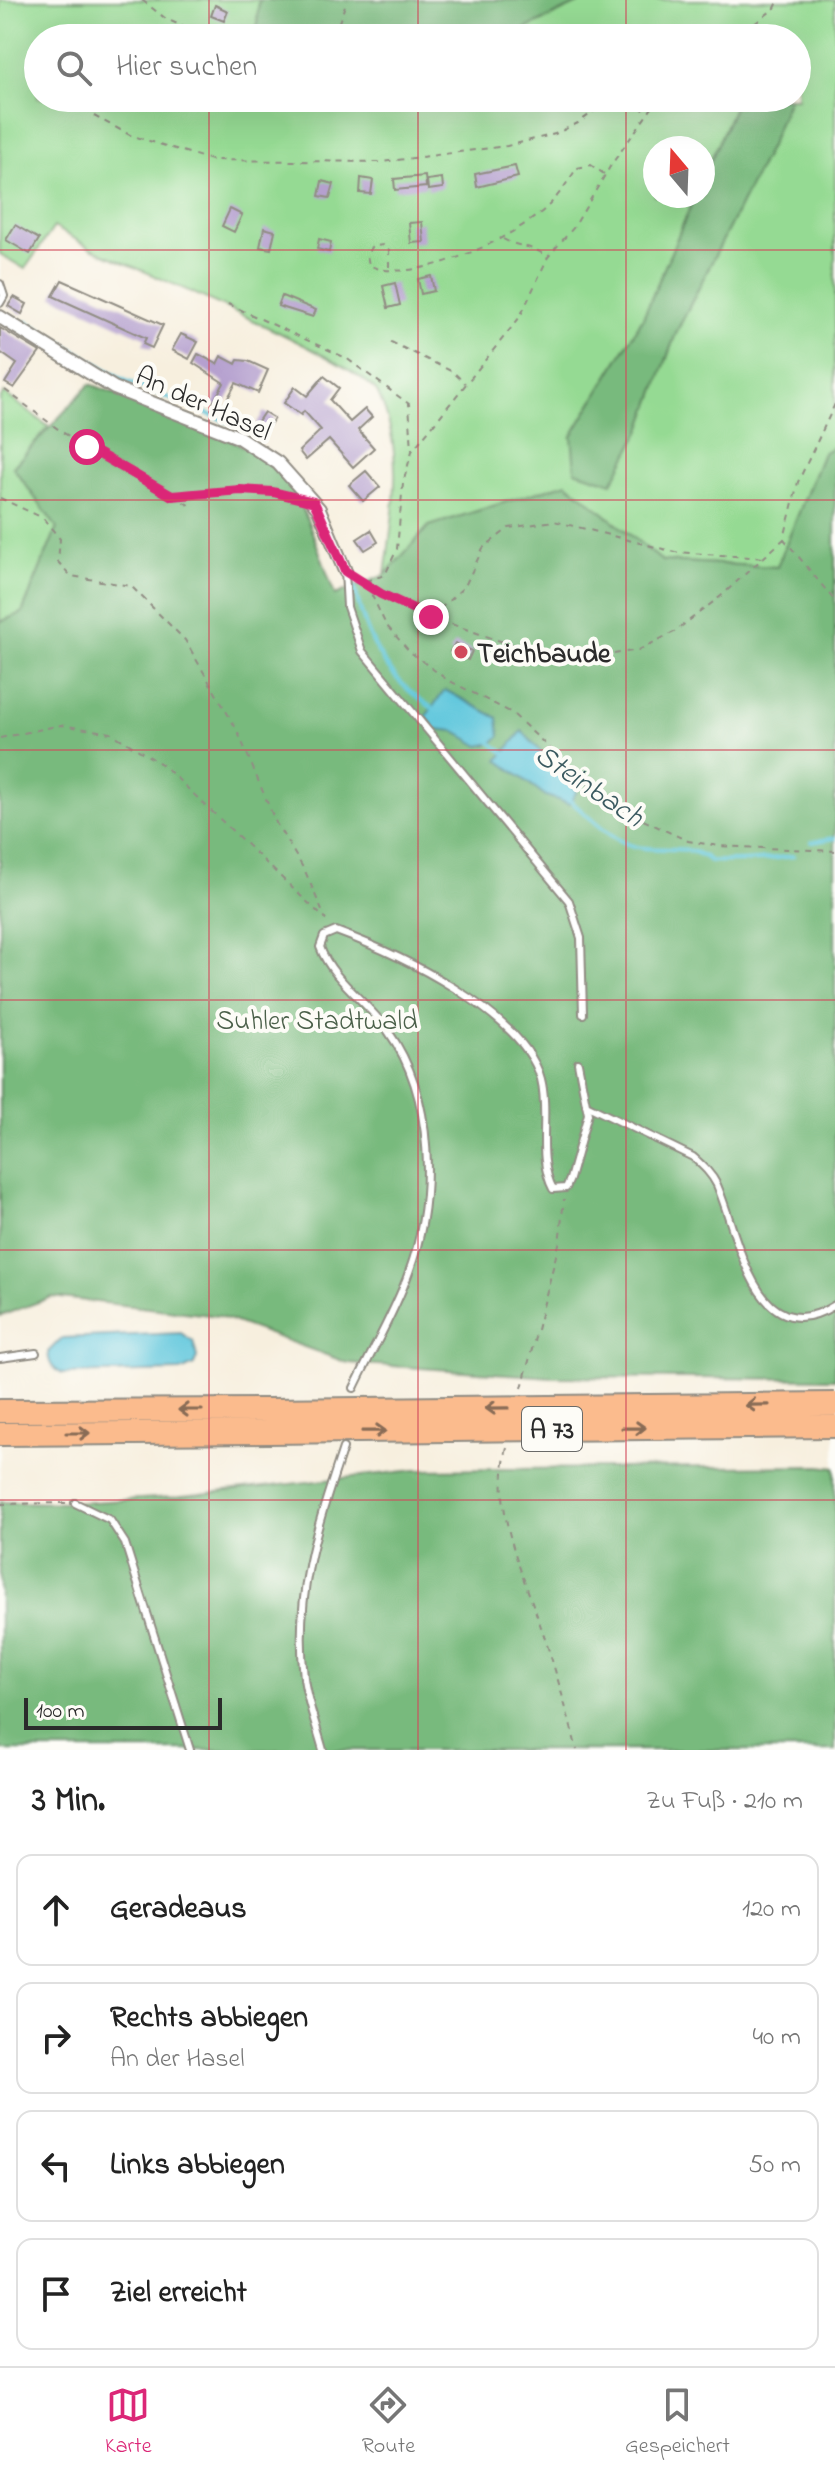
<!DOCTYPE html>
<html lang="de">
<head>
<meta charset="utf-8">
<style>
  body { margin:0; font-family:"Indie Flower",sans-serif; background:#f2f2f2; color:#222 }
  .compass { position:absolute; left:643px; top:136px; width:72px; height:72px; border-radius:50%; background:#fff; box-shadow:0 8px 32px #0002; rotate:341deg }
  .scale { position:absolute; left:24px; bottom:20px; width:198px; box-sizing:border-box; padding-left:8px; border:4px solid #2b2b2b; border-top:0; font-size:22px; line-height:28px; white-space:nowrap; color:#2b2b2b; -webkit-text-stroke:6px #fdfcf7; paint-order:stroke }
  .stop { position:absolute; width:24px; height:24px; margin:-18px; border:6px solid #db2777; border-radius:50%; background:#fff }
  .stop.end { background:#db2777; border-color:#fff; box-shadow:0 2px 8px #0008 }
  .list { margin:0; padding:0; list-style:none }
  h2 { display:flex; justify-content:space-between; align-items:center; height:104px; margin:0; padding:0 32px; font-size:34px }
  h2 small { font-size:26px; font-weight:400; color:#767676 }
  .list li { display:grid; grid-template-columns:52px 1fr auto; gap:24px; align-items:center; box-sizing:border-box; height:112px; margin:0 16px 16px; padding:0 16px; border:2px solid #e0e0e0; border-radius:16px }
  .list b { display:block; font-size:30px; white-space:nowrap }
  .list p { margin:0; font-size:26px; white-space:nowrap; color:#767676 }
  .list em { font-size:26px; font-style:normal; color:#767676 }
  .icon { flex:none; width:44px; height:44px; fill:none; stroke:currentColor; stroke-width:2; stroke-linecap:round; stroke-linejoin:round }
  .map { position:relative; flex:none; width:835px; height:1750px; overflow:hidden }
  .search { position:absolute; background:#fff; box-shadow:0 8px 32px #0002; left:24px; right:24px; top:24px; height:88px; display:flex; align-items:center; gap:20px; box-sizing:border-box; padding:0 28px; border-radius:44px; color:#767676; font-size:30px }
  .sheet { height:616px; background:#fff }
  nav { display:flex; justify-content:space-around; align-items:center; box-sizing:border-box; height:112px; border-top:2px solid #e0e0e0; background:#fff; font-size:22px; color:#767676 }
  nav a { display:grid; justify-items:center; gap:4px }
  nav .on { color:#db2777 }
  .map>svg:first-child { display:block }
  .green { fill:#95da93; stroke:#60825f; stroke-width:2 }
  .forest { fill:#78ba7d; stroke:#527254; stroke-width:2 }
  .water { fill:#60c7dd; stroke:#467984; stroke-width:2 }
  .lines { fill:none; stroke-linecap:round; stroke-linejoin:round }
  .stream { stroke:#60c7dd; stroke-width:4 }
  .building { fill:#b5a0cf }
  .service-casing { stroke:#918d84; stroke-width:10 }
  .minor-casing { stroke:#918d84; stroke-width:16 }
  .motorway-casing { stroke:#918d84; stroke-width:26 }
  .path { stroke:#918d84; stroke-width:2; stroke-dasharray:6 6; stroke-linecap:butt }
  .service { stroke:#fff; stroke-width:6 }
  .minor { stroke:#fff; stroke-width:12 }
  .motorway { stroke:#fbbb8d; stroke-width:22 }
  .motorway-bridge-casing { stroke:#918d84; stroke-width:26; stroke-linecap:butt }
  .motorway-bridge { stroke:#fbbb8d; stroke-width:22 }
  .oneway { stroke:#896c57 }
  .route { stroke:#db2777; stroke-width:10 }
  .grid { fill:none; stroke:#d1495b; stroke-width:2; stroke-opacity:0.55 }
  .poi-dot { fill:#d1495b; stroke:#fdfcf7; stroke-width:3 }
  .labels { text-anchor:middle; stroke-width:8; stroke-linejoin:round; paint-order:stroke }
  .shield { fill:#fdfcf7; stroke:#6a6a68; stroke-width:2 }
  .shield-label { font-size:26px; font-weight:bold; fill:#2b2b2b }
  .street-label { font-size:28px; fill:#2b2b2b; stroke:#fdfcf7 }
  .poi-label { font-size:28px; font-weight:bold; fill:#2b2b2b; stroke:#fdfcf7; text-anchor:start }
  .park-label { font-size:28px; fill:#4b604a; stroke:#fdfcf7 }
  .water-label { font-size:30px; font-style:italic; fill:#3b5a60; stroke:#fdfcf7 }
</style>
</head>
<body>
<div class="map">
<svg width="835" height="1750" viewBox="0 0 835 1750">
  <rect width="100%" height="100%" fill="#fdfcf7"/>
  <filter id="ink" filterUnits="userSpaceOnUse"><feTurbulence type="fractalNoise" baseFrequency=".0125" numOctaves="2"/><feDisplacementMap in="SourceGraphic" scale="16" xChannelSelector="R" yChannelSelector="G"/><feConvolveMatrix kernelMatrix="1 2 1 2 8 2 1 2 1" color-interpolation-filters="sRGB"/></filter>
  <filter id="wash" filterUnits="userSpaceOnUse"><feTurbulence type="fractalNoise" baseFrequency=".006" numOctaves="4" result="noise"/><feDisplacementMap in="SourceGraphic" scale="32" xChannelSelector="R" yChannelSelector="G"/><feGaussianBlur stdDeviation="1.8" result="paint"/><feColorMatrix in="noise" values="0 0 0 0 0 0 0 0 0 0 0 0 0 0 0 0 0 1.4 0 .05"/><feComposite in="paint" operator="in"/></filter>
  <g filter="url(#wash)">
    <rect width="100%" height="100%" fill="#f7efde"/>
    <path class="green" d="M 0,0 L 259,0 L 256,38 L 38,38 L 38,98 L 738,98 L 703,178 L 703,148 L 655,148 L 655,196 L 695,196 L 643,318 L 572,436 L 641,430 L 676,333 L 769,148 L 789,98 L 797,98 L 797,38 L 506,38 L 586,0 L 835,0 L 835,446 L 823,453 L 777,567 L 662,561 L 566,483 L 429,526 L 385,575 C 393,515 406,451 378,394 C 362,362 137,269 91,248 L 54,227 L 25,269 L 0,254 Z
      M 4,393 L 49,427 L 13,467 L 57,528 L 22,613 L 0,622 L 0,399 Z"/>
    <path class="forest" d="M 259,0 L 586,0 L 506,38 L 256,38 Z
      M 738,98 L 789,98 L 769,148 L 676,333 L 641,430 L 612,483 L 575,471 L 572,436 L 643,318 L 695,196 L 703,196 L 703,178 Z
      M 90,384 C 152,408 264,435 297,498 C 313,528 323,563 335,595 L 385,575 L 429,526 L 567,483 L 662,561 L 777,567 L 823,453 L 835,446 L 835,1379 L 552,1377 L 348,1363 L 219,1316 L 52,1297 L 0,1316 L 0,622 L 22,613 L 57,528 L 13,467 Z
      M 819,1466 L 835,1468 L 835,1750 L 0,1750 L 0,1502 L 75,1503 L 173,1497 L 415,1470 Z"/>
    <path class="water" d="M 445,690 L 498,718 L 500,736 L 493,743 L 480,746 L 454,731 L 435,729 L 426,716 Z
      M 522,731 L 577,791 L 569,804 L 546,796 L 498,760 Z
      M 181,1333 L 193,1341 L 197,1357 L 194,1365 L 181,1371 L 63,1374 C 52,1369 49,1364 48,1352 L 62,1338 Z"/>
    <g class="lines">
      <path class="stream" d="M 27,322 L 124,380 L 243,428
        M 354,585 C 366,640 386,679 434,709
        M 490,742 L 505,753
        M 568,799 C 587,814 603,834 627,844 C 654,855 686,840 710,861 C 736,862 768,860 793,856
        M 812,842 L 835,838"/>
    </g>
    <g id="blocks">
      <path class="building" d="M 215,5 L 228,11 L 224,21 L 211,16 Z
        M 515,166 L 518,177 L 477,187 L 475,174 Z
        M 425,176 L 426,187 L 395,190 L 394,179 Z
        M 361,178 L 373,180 L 371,194 L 360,193 Z
        M 442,178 L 443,188 L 428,190 L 427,180 Z
        M 322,181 L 334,184 L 330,198 L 319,196 Z
        M 230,209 L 242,215 L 234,232 L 222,226 Z
        M 422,222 L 424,242 L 411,243 L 409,223 Z
        M 15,225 L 39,239 L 30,254 L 6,240 Z
        M 264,228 L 275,231 L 271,249 L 260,247 Z
        M 319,239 L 331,242 L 329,252 L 317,249 Z
        M 431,276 L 434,291 L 421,294 L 418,279 Z
        M 62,280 L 163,325 L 152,348 L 143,344 L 146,338 L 53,296 Z
        M 395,283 L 400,305 L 388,308 L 383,286 Z
        M 282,296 L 316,310 L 313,317 L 278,306 Z
        M 14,297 L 27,304 L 22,314 L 8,306 Z
        M 0,328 L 40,352 L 14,388 L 5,383 L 17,364 L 0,352 Z
        M 181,334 L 198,342 L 189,359 L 172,350 Z
        M 198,354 L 217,364 L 221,356 L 236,364 L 238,360 L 248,361 L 268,370 L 258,393 L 236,383 L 222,409 L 213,403 L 224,383 L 193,363 Z
        M 324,376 L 339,388 L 330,400 L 350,422 L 365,409 L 372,417 L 358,430 L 374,448 L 353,467 L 329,440 L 306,460 L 299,451 L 321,430 L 304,411 L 301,415 L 284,403 L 295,387 L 307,396 Z
        M 264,412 L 274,418 L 265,433 L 254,427 Z
        M 366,471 L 380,487 L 363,501 L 349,485 Z
        M 371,530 L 378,542 L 365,550 L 357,539 Z
        M 455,643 L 472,651 L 468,660 L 450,652 Z"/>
    </g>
  </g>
  <g filter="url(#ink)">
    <use href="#blocks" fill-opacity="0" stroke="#918d84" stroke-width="2"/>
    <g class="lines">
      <g class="service-casing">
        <path id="service" d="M 0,284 L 4,296 L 0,303
          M 345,571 L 347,607 L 362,651 L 569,901 L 581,938 L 583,1014
          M 586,1105 L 693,1157 C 703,1166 711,1173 717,1185 C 739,1236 755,1355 835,1305
          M 0,1358 L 36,1353
          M 354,1388 C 372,1350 395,1312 409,1272 C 436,1198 435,1097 388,1031 C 368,1002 332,980 320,947 L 324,936 L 336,931 C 396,953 523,1012 541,1079 C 550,1114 536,1157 553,1189 L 566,1188 L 570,1179 L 588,1114 L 578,1063
          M 75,1503 L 110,1520 L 125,1543 L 190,1750
          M 323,1750 C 317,1727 307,1702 304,1678 C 294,1593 317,1527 343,1448"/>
      </g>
      <g class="minor-casing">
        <path id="minor" d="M 0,317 L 114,388 L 238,437 L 278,463 L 319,509 L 345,571"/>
      </g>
      <g class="motorway-casing">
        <path id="motorway" d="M 0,1411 L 268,1410
          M 0,1434 L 268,1432"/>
      </g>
      <path class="path" d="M 142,0 L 166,19 L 210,38
        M 323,38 L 335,33 L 347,0
        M 736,38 L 775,8 L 779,0
        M 631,98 L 647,113
        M 94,116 L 130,135 L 211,160 L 381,162 L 507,146 L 555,134 L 578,123 L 612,98
        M 503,239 C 519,248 533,245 547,257
        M 389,267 L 389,250 L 383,245 L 371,247 L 367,255 L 369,265 C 412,287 512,239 546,208 C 558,197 568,181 577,168 L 591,165 L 604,174
        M 228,304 L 346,358 L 409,404 L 412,450
        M 391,342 L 453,372 L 465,383
        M 5,390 L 62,432 L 172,496 L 240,490 L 290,496
        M 835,404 L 798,482 L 784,539 L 835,601
        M 173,496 L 189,505
        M 0,498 L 43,518 L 60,539 L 58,562 L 71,576 L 131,586 L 185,640 L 237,730 L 276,823 L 305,871 L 326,920
        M 357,577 L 365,581 L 386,625 L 410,652 L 446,679 L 512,713 L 609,804 L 688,841 L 719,846 L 835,851
        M 366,581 L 385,575 L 397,549 L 403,483 L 412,451 L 520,317 L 548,257 L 574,227 L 611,165 L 659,98
        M 366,582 L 381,594 L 431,617 L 506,643 L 575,660 L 639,650 L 674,632 L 721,596 L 784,539
        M 431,617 L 465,586 L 483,548 L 509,528 L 554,521 L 675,552 L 765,558
        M 0,738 L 61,725 L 111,733 L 163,765 L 323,917
        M 522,1388 L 559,1244 L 564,1199
        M 507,1448 C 491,1509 522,1571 541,1627 C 555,1667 566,1708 577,1750
        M 0,1504 L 67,1503"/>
      <use href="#service" class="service"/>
      <use href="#minor" class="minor"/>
      <use href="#motorway" class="motorway"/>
      <g class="motorway-bridge-casing">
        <path id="motorway-bridge" d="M 268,1410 L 835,1404
          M 268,1432 L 835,1426"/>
      </g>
      <use href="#motorway-bridge" class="motorway-bridge"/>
    </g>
    <defs><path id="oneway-shaft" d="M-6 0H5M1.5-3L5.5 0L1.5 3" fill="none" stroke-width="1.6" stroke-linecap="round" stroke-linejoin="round" transform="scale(2)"/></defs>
    <g class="oneway">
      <use href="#oneway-shaft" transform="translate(757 1405) rotate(179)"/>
      <use href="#oneway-shaft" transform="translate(497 1408) rotate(179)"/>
      <use href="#oneway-shaft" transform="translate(190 1410) rotate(180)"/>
      <use href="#oneway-shaft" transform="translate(634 1428) rotate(-1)"/>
      <use href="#oneway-shaft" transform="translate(374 1431) rotate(-1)"/>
      <use href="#oneway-shaft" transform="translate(78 1433)"/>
    </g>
  </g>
  <g class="lines" filter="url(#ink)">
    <path class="route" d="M 87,447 L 172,496 L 240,490 L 273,492 L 314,502 L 345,571 L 381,594 L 431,617"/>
  </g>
  <path class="grid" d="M 209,0 L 209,38M 418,0 L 418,38M 626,0 L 626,38M 209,98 L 209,1750M 418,98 L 418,1750M 626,98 L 626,1750M 0,250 L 835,250M 0,500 L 835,500M 0,750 L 835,750M 0,1000 L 835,1000M 0,1250 L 835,1250M 0,1500 L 835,1500"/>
  <circle class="poi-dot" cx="461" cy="652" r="8"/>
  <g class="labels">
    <rect class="shield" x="522" y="1407" width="60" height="44" rx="6"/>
    <g class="shield-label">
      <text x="552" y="1438">A 73</text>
    </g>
    <g class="street-label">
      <text transform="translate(204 402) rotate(24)" y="10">An der Hasel</text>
    </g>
    <g class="poi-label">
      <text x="477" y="662">Teichbaude</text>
    </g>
    <g class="park-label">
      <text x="317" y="1029">Suhler Stadtwald</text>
    </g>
    <g class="water-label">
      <text transform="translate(590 785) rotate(34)" y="10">Steinbach</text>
    </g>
  </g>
</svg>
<svg class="compass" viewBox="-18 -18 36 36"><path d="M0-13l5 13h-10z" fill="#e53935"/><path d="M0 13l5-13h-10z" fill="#767676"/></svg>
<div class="scale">100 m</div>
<div class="stop" style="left:87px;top:447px"></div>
<div class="stop end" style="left:431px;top:617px"></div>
<div class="search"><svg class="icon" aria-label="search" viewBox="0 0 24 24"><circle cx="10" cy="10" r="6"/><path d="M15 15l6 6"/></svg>Hier suchen</div>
</div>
<section class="sheet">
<h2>3 Min.<small>Zu Fuß · 210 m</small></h2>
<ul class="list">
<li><svg class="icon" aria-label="ahead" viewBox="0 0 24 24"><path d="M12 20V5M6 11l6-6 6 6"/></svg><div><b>Geradeaus</b></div><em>120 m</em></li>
<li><svg class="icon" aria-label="right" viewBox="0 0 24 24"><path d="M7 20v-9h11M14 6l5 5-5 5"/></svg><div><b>Rechts abbiegen</b><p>An der Hasel</p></div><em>40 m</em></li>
<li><svg class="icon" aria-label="left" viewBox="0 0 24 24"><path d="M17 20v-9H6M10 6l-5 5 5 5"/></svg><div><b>Links abbiegen</b></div><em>50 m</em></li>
<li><svg class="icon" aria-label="arrive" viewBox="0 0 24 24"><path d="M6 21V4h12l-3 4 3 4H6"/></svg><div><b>Ziel erreicht</b></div></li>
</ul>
</section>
<nav>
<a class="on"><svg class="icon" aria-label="map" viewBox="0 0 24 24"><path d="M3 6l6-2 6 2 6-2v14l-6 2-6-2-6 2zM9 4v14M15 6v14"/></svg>Karte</a>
<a><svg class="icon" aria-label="directions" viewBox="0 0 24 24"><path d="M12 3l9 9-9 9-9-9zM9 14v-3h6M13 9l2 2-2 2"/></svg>Route</a>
<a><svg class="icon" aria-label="saved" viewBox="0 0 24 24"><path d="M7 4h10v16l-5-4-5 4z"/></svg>Gespeichert</a>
</nav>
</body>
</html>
